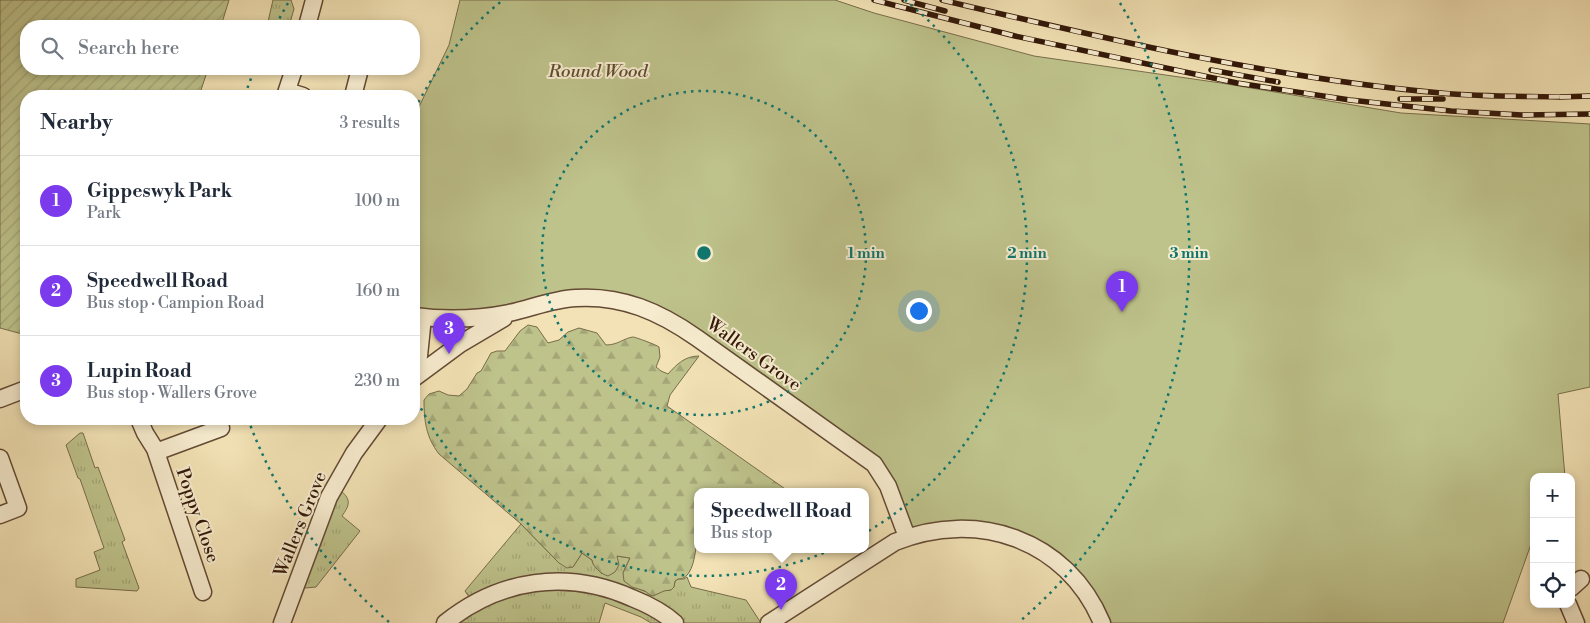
<!DOCTYPE html>
<html lang="en">
<head>
<meta charset="utf-8">
<style>
  body { margin:0; font-family:"Libre Bodoni",serif; background:#f2f2f3; color:#1f2937 }
  .controls { position:absolute; right:15px; bottom:15px; display:grid; overflow:hidden; border-radius:10px; box-shadow:0 2px 8px #0003 }
  .controls button { width:45px; height:45px; display:grid; place-items:center; padding:0; border:0; border-bottom:1px solid #e0e1e3; background:#fff; color:#1f2937; font:25px sans-serif }
  .you { position:absolute; left:918px; top:310px; width:18px; height:18px; margin:-12px; border:4px solid #fff; border-radius:50%; background:#1a73e8; box-shadow:0 0 0 8px #1a73e833 }
  .badge { display:grid; place-items:center; width:32px; height:32px; border-radius:50%; background:#7c3aed; color:#fff; font-size:16px; font-weight:700 }
  .pin { position:absolute; translate:-50% -41px; filter:drop-shadow(0 1px 2px #0008) }
  .pin::after { content:''; position:absolute; top:26px; width:18px; height:15px; background:inherit; clip-path:polygon(0 0,100% 0,50% 100%) }
  .popup { position:absolute; left:694px; top:488px; width:175px; height:65px; box-sizing:border-box; display:grid; place-content:center; border-radius:10px; background:#fff; filter:drop-shadow(0 1px 4px #0005); font-size:16px; white-space:nowrap; color:#747a83 }
  .popup b { font-size:19px; color:#1f2937 }
  .popup::after { content:''; position:absolute; left:50%; top:100%; margin-left:-10px; border:10px solid transparent; border-top-color:#fff }
  .list { margin:0; padding:0; list-style:none }
  h2 { display:flex; justify-content:space-between; align-items:center; height:65px; margin:0; padding:0 20px; font-size:21px }
  h2 small { font-size:16px; font-weight:400; color:#747a83 }
  .list li { display:grid; grid-template-columns:32px 1fr auto; gap:15px; align-items:center; box-sizing:border-box; height:90px; padding:0 20px; border-top:1px solid #e0e1e3 }
  .list b { display:block; font-size:19px; white-space:nowrap }
  .list p { margin:0; font-size:16px; white-space:nowrap; color:#747a83 }
  .list em { font-size:16px; font-style:normal; color:#747a83 }
  .icon { flex:none; width:28px; height:28px; fill:none; stroke:currentColor; stroke-width:2; stroke-linecap:round; stroke-linejoin:round }
  .map { position:relative; flex:none; width:1590px; height:623px; overflow:hidden }
  .search { position:absolute; background:#fff; box-shadow:0 2px 8px #0003; left:20px; top:20px; width:400px; height:55px; display:flex; align-items:center; gap:12px; box-sizing:border-box; padding:0 18px; border-radius:20px; color:#747a83; font-size:19px }
  .panel { position:absolute; background:#fff; box-shadow:0 2px 8px #0003; left:20px; top:90px; width:400px; height:335px; border-radius:20px }
  .map>svg:first-child { display:block }
  .grass { fill:url(#grass-tufts); stroke:#786d4a }
  .forest { fill:url(#forest-firs); stroke:#786d4a }
  .park { fill:#bec28b; stroke:#786d4a }
  .garden { fill:url(#garden-furrows); stroke:#786d4a }
  .lines { fill:none; stroke-linecap:round; stroke-linejoin:round }
  .street-casing { stroke:#634a34; stroke-width:19 }
  .street { stroke:#f7eccf; stroke-width:16 }
  .rail-casing { stroke:#331809; stroke-width:5.5 }
  .rail { stroke:#f7eccf; stroke-width:4; stroke-dasharray:11; stroke-linecap:butt }
  .ring { fill:none; stroke:#0f766e; stroke-width:2.5; stroke-dasharray:2.5 5 }
  .labels { text-anchor:middle; stroke-width:4; stroke-linejoin:round; paint-order:stroke }
  .park-label { font-size:18px; font-style:italic; fill:#5d4b30; stroke:#f7eccf }
  .street-label { font-size:18px; fill:#331809; stroke:#f7eccf }
  .centre { fill:#0f766e; stroke:#f7eccf; stroke-width:2.5 }
  .ring-label { font-size:15px; text-anchor:middle; font-weight:bold; fill:#0f766e; stroke:#f7eccf; stroke-width:4; stroke-linejoin:round; paint-order:stroke }
</style>
</head>
<body>
<div class="map">
<svg width="1590" height="623" viewBox="0 0 1590 623">
  <defs>
    <pattern id="grass-tufts" width="24" height="20" patternUnits="userSpaceOnUse" patternTransform="scale(1.25)"><rect width="24" height="20" fill="#bec28b"/><path d="M3 7l-1-3M5 7V3M7 7l1-3M15 17l-1-3M17 17v-4M19 17l1-3" fill="none" stroke="#a4a677"/></pattern>
    <pattern id="forest-firs" width="22" height="20" patternUnits="userSpaceOnUse" patternTransform="scale(1.25)"><rect width="22" height="20" fill="#bec28b"/><path d="M5 1l3.5 6h-7zM16 11l3.5 6h-7z" fill="#a4a677"/></pattern>
    <pattern id="garden-furrows" width="10" height="10" patternUnits="userSpaceOnUse" patternTransform="scale(1.25)"><rect width="10" height="10" fill="#bec28b"/><path d="M-1 1l2-2M0 10L10 0M9 11l2-2" fill="none" stroke="#a4a677"/></pattern>
  </defs>
  <rect width="100%" height="100%" fill="#f2e2b5"/>
  <filter id="stains"><feTurbulence type="fractalNoise" baseFrequency=".004" numOctaves="4"/><feColorMatrix values="0 0 0 0 .2 0 0 0 0 .09 0 0 0 0 .02 0 0 0 .5 -.17"/></filter>
  <radialGradient id="worn" r=".72"><stop offset=".6" stop-color="#630" stop-opacity="0"/><stop offset="1" stop-color="#630" stop-opacity=".3"/></radialGradient>
  <path class="grass" d="M 273,0 L 291,0 L 294,9 L 289,26 L 267,26 Z
    M 80,433 L 83,433 L 95,468 L 98,467 L 125,540 L 122,542 L 139,588 L 137,591 L 76,587 L 76,579 L 100,570 L 94,552 L 104,548 L 80,479 L 78,478 L 66,445 Z
    M 341,491 C 352,500 349,506 342,516 L 360,531 L 316,587 L 294,589 L 312,538 Z
    M 521,524 L 559,563 L 573,567 L 582,553 L 592,560 L 593,564 L 602,574 L 616,556 L 630,558 L 623,573 C 644,596 641,592 671,590 L 674,587 L 675,581 L 678,579 L 684,579 L 687,577 L 691,587 L 746,600 L 761,623 L 651,623 L 641,617 L 605,603 L 599,623 L 445,623 L 473,603 L 465,591 Z"/>
  <path class="forest" d="M 528,325 L 537,327 L 548,343 L 559,340 L 568,332 L 579,328 L 597,333 L 606,345 C 618,345 624,338 633,337 C 635,337 657,345 659,347 L 660,357 L 656,367 L 661,371 L 668,374 C 677,364 685,356 699,356 L 670,395 L 667,406 L 788,491 L 697,491 C 697,509 702,581 678,579 L 675,581 L 674,587 L 671,590 L 664,591 L 653,596 L 650,595 L 645,591 L 632,587 L 624,581 L 623,573 L 630,558 L 617,556 L 619,565 L 615,572 L 608,576 C 601,574 593,567 592,560 L 582,553 L 573,567 L 567,568 L 559,563 L 521,524 L 439,454 C 426,437 424,421 424,400 L 429,394 L 439,391 L 448,395 L 459,396 L 467,389 L 477,373 L 481,371 L 491,353 L 497,351 L 505,351 L 520,331 Z"/>
  <path class="park" d="M 460,0 L 835,0 L 874,13 L 1034,56 L 1221,83 L 1401,113 L 1590,124 L 1590,387 L 1558,394 L 1565,477 L 1534,477 L 1534,541 L 1530,547 L 1503,623 L 1102,623 L 1077,582 L 1001,534 L 907,537 L 879,470 L 634,305 L 493,308 L 446,311 L 414,308 L 414,117 L 449,45 Z"/>
  <path class="garden" d="M 0,0 L 229,0 L 221,26 L 26,26 L 26,69 L 208,69 L 199,96 L 26,96 L 26,335 L 0,328 Z"/>
  <g class="lines">
    <g class="street-casing">
      <path id="street" d="M 307,26 L 314,0
        M 287,91 L 303,96
        M 285,96 L 294,69
        M 353,96 L 360,69
        M 414,316 C 444,320 479,319 509,313 C 532,308 553,299 576,298 C 622,295 660,312 697,338 L 874,464 L 888,486 L 907,537
        M 414,374 L 419,356 L 423,317
        M 414,378 L 460,344 L 504,318
        M 0,399 L 26,389
        M 139,419 L 145,433 L 155,449 L 203,592
        M 156,452 L 221,428
        M 0,458 L 18,508 L 0,515
        M 1571,588 L 1581,579
        M 1568,604 L 1576,623
        M 282,623 L 329,497 L 354,453 L 379,419
        M 445,623 C 500,579 567,569 632,598 C 647,604 663,612 675,623
        M 769,623 L 895,542 C 977,509 1067,539 1102,623"/>
    </g>
    <use href="#street" class="street"/>
    <g class="rail-casing">
      <path id="rail" d="M 874,0 L 1015,36 L 1237,83 L 1350,100 L 1451,111 L 1522,115 L 1590,114
        M 904,0 L 945,11
        M 942,0 C 1106,39 1272,78 1441,93 C 1482,97 1524,96 1566,97
        M 1211,70 L 1278,82
        M 1560,97 L 1590,96
        M 1400,99 L 1443,99"/>
    </g>
    <use href="#rail" class="rail"/>
  </g>
  <g class="ring">
    <circle cx="704" cy="253" r="162"/>
    <path d="M415 109A323 323 0 0 1 503 0M905 0A323 323 0 1 1 415 397"/>
    <path d="M389 622A485 485 0 0 1 248 419M245 95A485 485 0 0 1 254 71M276 25A485 485 0 0 1 288 3M1120 3A485 485 0 0 1 1019 622"/>
  </g>
  <g class="labels">
    <g class="park-label">
      <text x="598" y="77">Round Wood</text>
    </g>
    <g class="street-label">
      <text transform="translate(754 354) rotate(36)" y="6">Wallers Grove</text>
      <text transform="translate(198 515) rotate(71)" y="6">Poppy Close</text>
      <text transform="translate(300 524) rotate(-68)" y="6">Wallers Grove</text>
    </g>
  </g>
  <circle cx="704" cy="253" r="8" class="centre"/>
  <g class="ring-label">
    <text x="866" y="258">1 min</text>
    <text x="1027" y="258">2 min</text>
    <text x="1189" y="258">3 min</text>
  </g>
  <rect width="100%" height="100%" filter="url(#stains)"/>
  <rect width="100%" height="100%" fill="url(#worn)"/>
</svg>
<div class="controls">
<button>+</button>
<button>−</button>
<button><svg class="icon" aria-label="locate" viewBox="0 0 24 24"><circle cx="12" cy="12" r="6"/><path d="M12 2v4M12 18v4M2 12h4M18 12h4"/></svg></button>
</div>
<div class="you"></div>
<div class="pin badge" style="left:1122px;top:312px">1</div>
<div class="pin badge" style="left:781px;top:610px">2</div>
<div class="popup"><b>Speedwell Road</b>Bus stop</div>
<div class="pin badge" style="left:449px;top:354px">3</div>
<div class="search"><svg class="icon" aria-label="search" viewBox="0 0 24 24"><circle cx="10" cy="10" r="6"/><path d="M15 15l6 6"/></svg>Search here</div>
<section class="panel">
<h2>Nearby<small>3 results</small></h2>
<ul class="list">
<li><span class="badge">1</span><div><b>Gippeswyk Park</b><p>Park</p></div><em>100 m</em></li>
<li><span class="badge">2</span><div><b>Speedwell Road</b><p>Bus stop · Campion Road</p></div><em>160 m</em></li>
<li><span class="badge">3</span><div><b>Lupin Road</b><p>Bus stop · Wallers Grove</p></div><em>230 m</em></li>
</ul>
</section>
</div>
</body>
</html>
